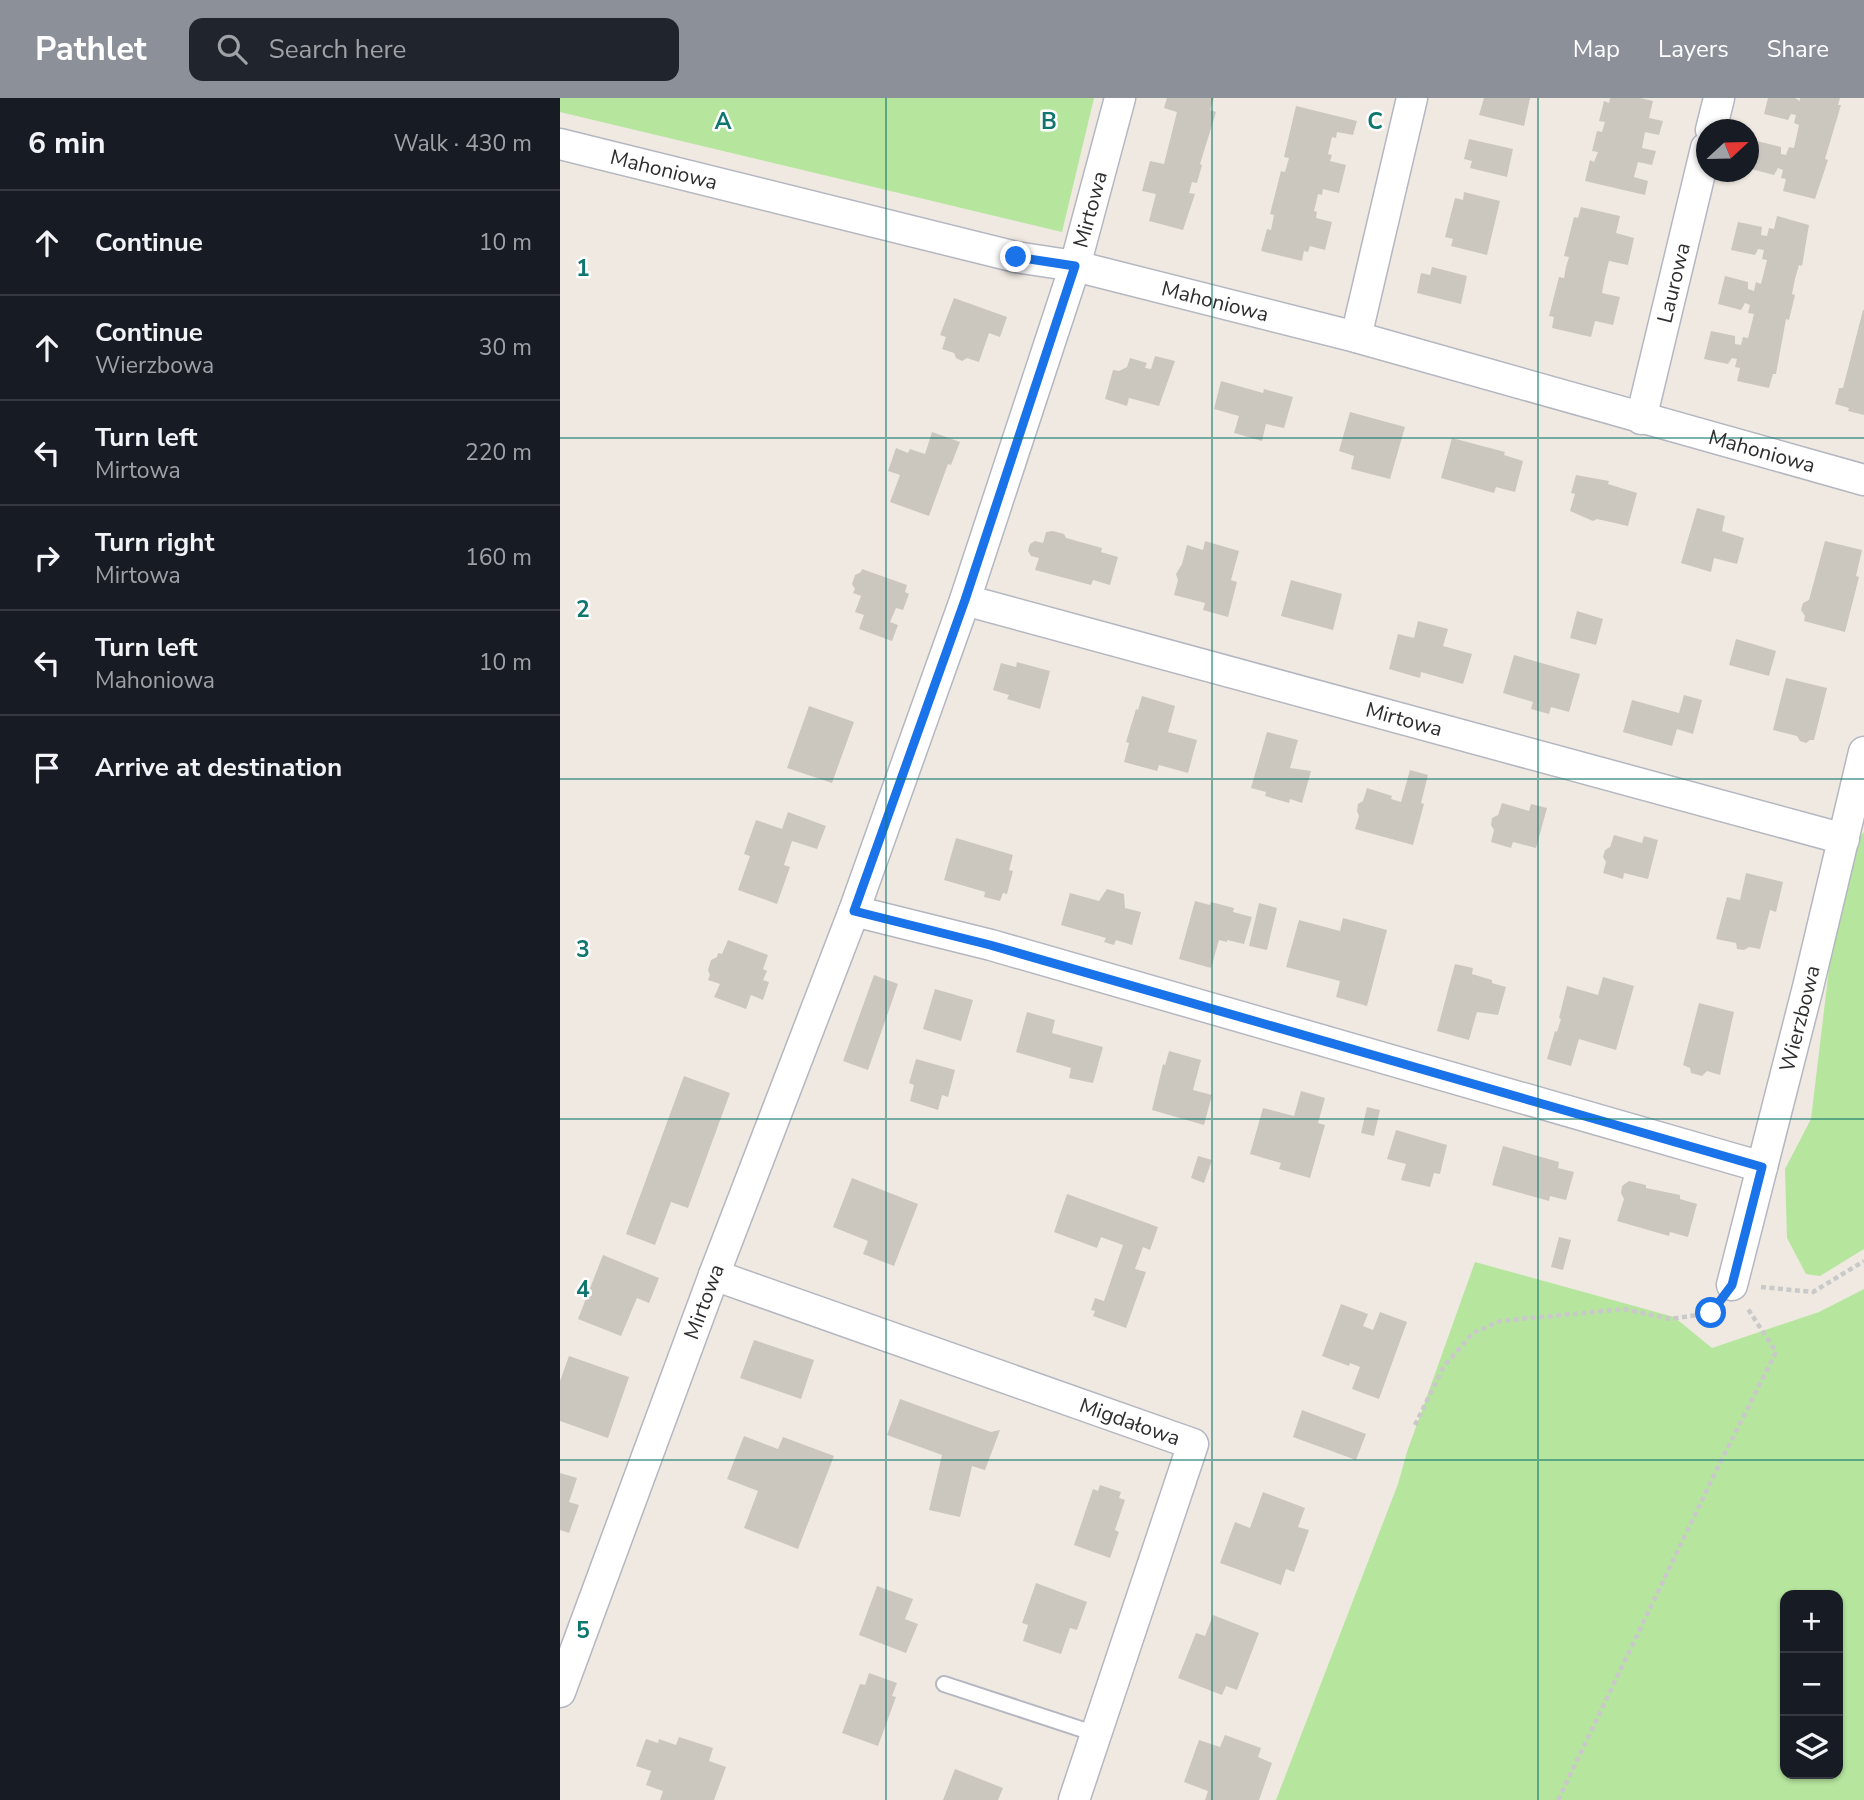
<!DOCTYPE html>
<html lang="en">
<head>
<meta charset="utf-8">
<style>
  body { margin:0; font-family:"Nunito Sans",sans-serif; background:#20242c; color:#f1f3f6 }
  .controls { position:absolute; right:21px; bottom:21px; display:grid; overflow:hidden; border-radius:14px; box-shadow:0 2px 5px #0004 }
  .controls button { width:63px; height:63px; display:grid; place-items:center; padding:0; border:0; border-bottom:2px solid #363941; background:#171b24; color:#f1f3f6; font:35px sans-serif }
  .compass { position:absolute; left:1136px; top:21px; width:63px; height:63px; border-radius:50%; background:#171b24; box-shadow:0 2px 5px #0004; rotate:68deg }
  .stop { position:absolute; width:21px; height:21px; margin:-16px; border:5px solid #1a73e8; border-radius:50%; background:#fff }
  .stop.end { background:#1a73e8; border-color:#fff; box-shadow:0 2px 7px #0008 }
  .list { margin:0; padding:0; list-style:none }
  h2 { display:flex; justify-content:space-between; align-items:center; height:91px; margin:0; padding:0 28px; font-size:30px }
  h2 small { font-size:23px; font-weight:400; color:#9ea1a6 }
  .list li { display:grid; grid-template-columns:46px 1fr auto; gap:21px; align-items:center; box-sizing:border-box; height:105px; padding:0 28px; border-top:2px solid #363941 }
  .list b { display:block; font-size:26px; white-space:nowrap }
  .list p { margin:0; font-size:23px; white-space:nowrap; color:#9ea1a6 }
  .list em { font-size:23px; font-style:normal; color:#9ea1a6 }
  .icon { flex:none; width:38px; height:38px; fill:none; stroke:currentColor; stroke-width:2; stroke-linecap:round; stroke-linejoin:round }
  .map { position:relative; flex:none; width:1304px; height:1702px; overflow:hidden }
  header { display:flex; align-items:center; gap:42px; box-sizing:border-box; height:98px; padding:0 35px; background:#8c9099; color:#fff }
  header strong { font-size:33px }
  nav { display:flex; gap:38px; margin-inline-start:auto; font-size:24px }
  .search { width:490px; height:63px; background:#20242c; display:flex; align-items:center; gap:18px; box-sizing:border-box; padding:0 24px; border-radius:14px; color:#9ea1a6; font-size:26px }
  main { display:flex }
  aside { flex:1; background:#171b24 }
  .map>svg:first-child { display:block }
  .green { fill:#b6e59e; fill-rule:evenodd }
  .building { fill:#cbc7bf }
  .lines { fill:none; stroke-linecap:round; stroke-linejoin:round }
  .service-casing { stroke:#b4b7c1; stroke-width:18 }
  .minor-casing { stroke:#b4b7c1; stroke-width:33 }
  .path { stroke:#c9c9c9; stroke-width:4.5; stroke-dasharray:5 3.5; stroke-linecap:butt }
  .service { stroke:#fff; stroke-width:14 }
  .minor { stroke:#fff; stroke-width:30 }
  .route { stroke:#1a73e8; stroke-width:9 }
  .grid { fill:none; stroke:#0f766e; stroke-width:2; stroke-opacity:0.55 }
  .labels { text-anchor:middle; stroke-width:5; stroke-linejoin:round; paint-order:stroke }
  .street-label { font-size:21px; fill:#2e2e2e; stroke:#fff }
  .grid-label { font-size:23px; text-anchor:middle; font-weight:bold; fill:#0f766e; stroke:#fff; stroke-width:5; stroke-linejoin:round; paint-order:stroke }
</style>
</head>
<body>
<header>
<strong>Pathlet</strong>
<div class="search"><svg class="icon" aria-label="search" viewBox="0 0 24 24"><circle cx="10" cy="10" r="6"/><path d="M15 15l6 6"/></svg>Search here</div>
<nav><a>Map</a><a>Layers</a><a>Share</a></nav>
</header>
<main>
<aside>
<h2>6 min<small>Walk · 430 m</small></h2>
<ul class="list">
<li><svg class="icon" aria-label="ahead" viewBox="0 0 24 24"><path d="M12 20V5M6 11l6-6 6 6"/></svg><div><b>Continue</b></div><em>10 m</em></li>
<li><svg class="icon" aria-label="ahead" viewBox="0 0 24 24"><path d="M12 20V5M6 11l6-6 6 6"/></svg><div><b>Continue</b><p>Wierzbowa</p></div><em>30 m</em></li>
<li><svg class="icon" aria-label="left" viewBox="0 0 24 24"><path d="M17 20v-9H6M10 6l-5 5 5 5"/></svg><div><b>Turn left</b><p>Mirtowa</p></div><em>220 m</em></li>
<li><svg class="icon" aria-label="right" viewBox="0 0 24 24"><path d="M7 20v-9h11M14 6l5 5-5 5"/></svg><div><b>Turn right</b><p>Mirtowa</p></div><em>160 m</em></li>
<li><svg class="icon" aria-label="left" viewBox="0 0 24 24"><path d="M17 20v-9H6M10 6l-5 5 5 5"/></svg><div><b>Turn left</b><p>Mahoniowa</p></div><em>10 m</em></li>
<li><svg class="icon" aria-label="arrive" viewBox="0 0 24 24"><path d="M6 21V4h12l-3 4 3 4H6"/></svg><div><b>Arrive at destination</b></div></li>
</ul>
</aside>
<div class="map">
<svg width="1304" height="1702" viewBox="0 0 1304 1702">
  <rect width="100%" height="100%" fill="#efe9e1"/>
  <path class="green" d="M 0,0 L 534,0 L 502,134 L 0,14 Z
    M 1304,734 L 1304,1151 L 1260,1178 L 1246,1176 L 1227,1140 L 1225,1071 L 1251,1021 L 1272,846 L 1298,740 Z
    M 915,1164 L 1114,1219 L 1152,1250 L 1259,1214 L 1304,1191 L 1304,1702 L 716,1702 L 838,1386 L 847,1354 ZM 1225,1497 L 1278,1497 L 1278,1676 L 1225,1676 Z"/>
  <path class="building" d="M 607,0 L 654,0 L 650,12 L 656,14 L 640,66 L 642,67 L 637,85 L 632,84 L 629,95 L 635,96 L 623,132 L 589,123 L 596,96 L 582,93 L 590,63 L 604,66 L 617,14 L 604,10 Z
    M 924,0 L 970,0 L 964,28 L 919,17 Z
    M 1050,0 L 1080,0 L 1093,3 L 1089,20 L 1103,23 L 1099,37 L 1085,34 L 1082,50 L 1096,53 L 1092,67 L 1078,64 L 1074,79 L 1088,83 L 1085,97 L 1025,83 L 1030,62 L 1034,64 L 1038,54 L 1032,53 L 1037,33 L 1042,34 L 1045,24 L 1039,23 L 1044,3 L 1049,5 Z
    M 1208,0 L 1235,0 L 1240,3 L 1240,0 L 1280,0 L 1278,7 L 1281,7 L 1265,61 L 1268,62 L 1255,101 L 1223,93 L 1226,81 L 1221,80 L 1223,72 L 1218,70 L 1214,77 L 1191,71 L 1197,43 L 1221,49 L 1221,56 L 1226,57 L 1229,49 L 1234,50 L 1239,27 L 1234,25 L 1236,17 L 1231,16 L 1228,22 L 1204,16 Z
    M 736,8 L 797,23 L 793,37 L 777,34 L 776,40 L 772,39 L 768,56 L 772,57 L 770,63 L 786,67 L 779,95 L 763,91 L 762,97 L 758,96 L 756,105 L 754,113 L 757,114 L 756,120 L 772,124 L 765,152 L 750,148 L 748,154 L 744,153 L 742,163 L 701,153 L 707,131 L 711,132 L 714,117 L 710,116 L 721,73 L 725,74 L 729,60 L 724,59 Z
    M 909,41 L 953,51 L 947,79 L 910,70 L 912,63 L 904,61 Z
    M 904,94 L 940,103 L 927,157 L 891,148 L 893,141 L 885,139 L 895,100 L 903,102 Z
    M 1021,109 L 1060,118 L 1056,135 L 1074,140 L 1068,167 L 1049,163 L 1045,179 L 1042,195 L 1060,199 L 1053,227 L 1035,223 L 1031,239 L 992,230 L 994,219 L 989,218 L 999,179 L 1004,180 L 1006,169 L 1009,159 L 1004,158 L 1014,119 L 1018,120 Z
    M 1217,118 L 1249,127 L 1242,168 L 1239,167 L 1235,181 L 1232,196 L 1235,197 L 1229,222 L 1226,221 L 1216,276 L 1213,276 L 1209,290 L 1177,283 L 1180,270 L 1175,269 L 1177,261 L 1172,260 L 1168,266 L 1144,261 L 1151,233 L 1175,238 L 1175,246 L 1181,247 L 1183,239 L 1188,240 L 1194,216 L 1188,215 L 1190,207 L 1185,205 L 1181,212 L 1158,206 L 1165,178 L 1188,184 L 1188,191 L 1194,193 L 1196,184 L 1201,186 L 1207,162 L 1202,161 L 1204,152 L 1198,151 L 1195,157 L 1171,152 L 1178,124 L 1202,129 L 1201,137 L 1207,138 L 1209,130 L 1214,131 Z
    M 872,169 L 907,178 L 901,206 L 857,195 L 861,175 L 870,177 Z
    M 394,200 L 447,219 L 440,239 L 429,235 L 419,264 L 407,260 L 402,263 L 396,260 L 394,255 L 382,251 L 386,239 L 380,237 Z
    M 1303,212 L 1304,212 L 1304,317 L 1288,313 L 1289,310 L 1275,306 L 1279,290 L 1283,290 Z
    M 595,258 L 615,263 L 599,308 L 569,300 L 567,308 L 545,301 L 553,272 L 559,273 L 567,269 L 570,260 L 587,265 L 585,270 L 591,271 Z
    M 661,283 L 703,295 L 704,291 L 733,299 L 724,330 L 706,326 L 702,343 L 674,335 L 679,318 L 654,311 Z
    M 790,314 L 845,329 L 830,381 L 791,371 L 794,358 L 779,353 Z
    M 372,334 L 400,344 L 391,367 L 388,366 L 369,418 L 330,404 L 340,377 L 328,373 L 336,350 L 348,355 L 350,351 L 365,356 Z
    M 892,340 L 945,354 L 944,357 L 963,363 L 955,394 L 936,389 L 934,395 L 881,380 Z
    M 1016,377 L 1049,383 L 1048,386 L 1077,395 L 1068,428 L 1037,421 L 1033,423 L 1010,413 L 1015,396 L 1011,395 Z
    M 1137,410 L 1165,418 L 1162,433 L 1184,440 L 1177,466 L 1154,460 L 1151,474 L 1121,465 Z
    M 493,433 L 504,436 L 506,440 L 542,450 L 541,454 L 558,459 L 550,487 L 533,482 L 531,487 L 475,472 L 479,460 L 471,458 L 468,453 L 470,446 L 475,443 L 483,445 L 486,434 Z
    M 645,443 L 679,453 L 671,482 L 677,484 L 668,519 L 643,512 L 645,505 L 614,497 L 618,482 L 616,476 L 622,466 L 627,447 L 643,452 Z
    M 1265,443 L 1302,452 L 1296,478 L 1299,479 L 1285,534 L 1244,523 L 1245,518 L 1241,512 L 1243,505 L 1249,502 Z
    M 302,471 L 347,487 L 345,494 L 349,496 L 343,512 L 336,510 L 330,524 L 338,527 L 332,543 L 299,531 L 304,517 L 295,514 L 301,498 L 293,495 L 295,491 L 292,486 L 295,477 L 301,474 Z
    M 731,482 L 782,496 L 773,532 L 721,518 Z
    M 1017,513 L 1043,521 L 1036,547 L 1010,540 Z
    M 858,523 L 888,531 L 883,548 L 912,556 L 903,586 L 861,574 L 860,580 L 829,571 L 838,536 L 854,540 Z
    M 1176,541 L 1216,553 L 1209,578 L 1169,567 Z
    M 954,557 L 1020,576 L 1009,614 L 991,609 L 989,616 L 971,611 L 973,604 L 943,595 Z
    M 457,564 L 490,573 L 480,611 L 447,601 L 449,597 L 433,592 L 441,565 L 456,569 Z
    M 1226,580 L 1267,590 L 1254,642 L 1250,642 L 1246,645 L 1240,643 L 1237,638 L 1213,632 Z
    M 1124,597 L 1142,602 L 1133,636 L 1117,631 L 1112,648 L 1063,634 L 1072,602 L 1119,615 Z
    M 582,598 L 615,608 L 608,634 L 637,642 L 628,675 L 599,667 L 597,673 L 564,664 L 569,645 L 566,644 L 576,611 L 578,612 Z
    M 249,608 L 294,624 L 272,685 L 227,670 Z
    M 707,634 L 738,642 L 730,670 L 751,673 L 742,705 L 730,701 L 729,705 L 705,698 L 706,694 L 691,690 Z
    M 850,672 L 868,677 L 861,705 L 864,706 L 853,747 L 795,731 L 799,718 L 797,713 L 798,706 L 803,703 L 807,690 L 832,698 L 831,701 L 841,704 Z
    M 942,705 L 969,713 L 971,706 L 987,710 L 976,750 L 953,744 L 951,750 L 931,744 L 934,732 L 931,727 L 932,720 L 938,717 Z
    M 228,714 L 266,728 L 257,751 L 232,743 L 224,767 L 230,769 L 217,806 L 178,792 L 190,758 L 184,756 L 196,722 L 222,731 Z
    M 1054,737 L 1082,745 L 1084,738 L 1098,742 L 1088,781 L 1064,775 L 1063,781 L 1043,775 L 1046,764 L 1043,759 L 1045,752 L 1050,749 Z
    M 396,740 L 453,757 L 449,772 L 453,773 L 447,796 L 443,795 L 440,803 L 424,799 L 425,794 L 384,782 Z
    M 1186,775 L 1223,784 L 1216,814 L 1210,812 L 1200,851 L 1189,849 L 1184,852 L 1177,851 L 1176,845 L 1156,841 L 1167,799 L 1180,802 Z
    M 547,791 L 564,796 L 565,810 L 581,814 L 572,847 L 556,842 L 554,847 L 544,844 L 546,840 L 501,827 L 510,795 L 539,803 Z
    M 635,803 L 650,807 L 651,804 L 674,810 L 673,814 L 692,819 L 684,846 L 667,842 L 667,844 L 659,842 L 651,870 L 619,861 Z
    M 699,805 L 717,810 L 707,852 L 689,848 Z
    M 783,820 L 827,832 L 807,908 L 776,899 L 780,883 L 726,869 L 739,822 L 780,833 Z
    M 168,842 L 208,857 L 203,871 L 207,873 L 203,882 L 209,884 L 203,902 L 191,897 L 186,911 L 154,899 L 160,886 L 148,882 L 150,877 L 148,872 L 151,862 L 157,859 L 158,855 L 162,856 Z
    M 895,866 L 913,870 L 912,876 L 932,882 L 932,885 L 946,889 L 938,917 L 917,914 L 909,942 L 877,933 Z
    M 314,877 L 338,886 L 308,972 L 283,963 Z
    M 1043,879 L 1074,888 L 1056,952 L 1019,941 L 1011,968 L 987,961 L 995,933 L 997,934 L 1001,921 L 999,920 L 1007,888 L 1038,897 Z
    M 375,891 L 413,902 L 401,943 L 363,931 Z
    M 1139,905 L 1174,914 L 1160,977 L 1147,973 L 1142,978 L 1131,975 L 1130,970 L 1123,967 Z
    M 467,914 L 495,922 L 492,935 L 543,949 L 533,985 L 509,980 L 511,970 L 456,954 Z
    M 609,953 L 641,962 L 633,992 L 652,997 L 644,1027 L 592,1012 L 603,966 L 605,967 Z
    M 356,961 L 395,972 L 388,999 L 382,997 L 378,1012 L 350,1003 L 354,987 L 349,985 Z
    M 124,978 L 170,995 L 128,1110 L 111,1104 L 95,1147 L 66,1136 Z
    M 741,993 L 765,1000 L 758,1025 L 765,1027 L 750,1080 L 719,1071 L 721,1065 L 690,1056 L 703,1010 L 734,1018 Z
    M 807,1009 L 820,1012 L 814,1038 L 801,1035 Z
    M 836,1032 L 887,1047 L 880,1076 L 874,1075 L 870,1089 L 841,1082 L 846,1066 L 827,1061 Z
    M 943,1048 L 999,1064 L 998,1070 L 1014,1074 L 1006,1102 L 990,1098 L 989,1103 L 932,1087 Z
    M 638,1058 L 652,1062 L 644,1085 L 631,1080 Z
    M 292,1080 L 358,1106 L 334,1168 L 303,1156 L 308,1143 L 273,1129 Z
    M 1069,1083 L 1086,1087 L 1086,1090 L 1120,1097 L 1120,1101 L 1137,1106 L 1128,1139 L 1110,1134 L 1109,1138 L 1057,1123 L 1064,1101 L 1061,1095 L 1062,1088 Z
    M 507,1096 L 598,1129 L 590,1152 L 583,1149 L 575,1171 L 586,1174 L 566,1230 L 533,1218 L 535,1213 L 531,1212 L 535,1200 L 544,1203 L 563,1147 L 541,1139 L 537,1150 L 494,1134 Z
    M 999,1139 L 1011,1142 L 1003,1172 L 991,1169 Z
    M 43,1157 L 99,1180 L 89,1205 L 77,1200 L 61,1238 L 18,1221 Z
    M 781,1206 L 808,1216 L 803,1228 L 813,1232 L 820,1214 L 847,1224 L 819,1301 L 792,1291 L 800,1269 L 790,1265 L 789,1268 L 762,1258 Z
    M 194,1242 L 254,1262 L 241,1301 L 180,1280 Z
    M 9,1258 L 69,1279 L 48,1340 L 0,1323 L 0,1283 Z
    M 340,1301 L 431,1334 L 440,1332 L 425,1372 L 412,1368 L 400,1419 L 369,1412 L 382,1357 L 327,1337 Z
    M 742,1312 L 806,1336 L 796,1362 L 733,1339 Z
    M 184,1338 L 218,1351 L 223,1339 L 274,1358 L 238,1451 L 184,1430 L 198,1393 L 167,1381 Z
    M 0,1375 L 17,1380 L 9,1404 L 19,1407 L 9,1435 L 0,1432 Z
    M 540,1387 L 561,1394 L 559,1400 L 565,1402 L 555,1432 L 559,1434 L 550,1460 L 514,1447 L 533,1391 L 538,1393 Z
    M 703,1394 L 745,1410 L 738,1429 L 749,1432 L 734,1474 L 726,1471 L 721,1487 L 660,1465 L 675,1424 L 690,1430 Z
    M 476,1485 L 527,1504 L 517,1532 L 510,1530 L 501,1556 L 463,1543 L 468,1527 L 462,1525 Z
    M 317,1488 L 353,1501 L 345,1521 L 358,1526 L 346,1555 L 299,1537 Z
    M 653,1517 L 699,1535 L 677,1592 L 666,1588 L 662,1597 L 618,1580 L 636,1535 L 645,1538 Z
    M 309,1575 L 337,1585 L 332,1598 L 336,1599 L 318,1648 L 282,1635 L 300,1586 L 305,1587 Z
    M 665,1637 L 701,1650 L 698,1659 L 712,1665 L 699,1702 L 645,1702 L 648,1693 L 624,1684 L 639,1642 L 660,1649 Z
    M 119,1639 L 153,1650 L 149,1663 L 166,1669 L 154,1702 L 100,1702 L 103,1693 L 86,1687 L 91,1673 L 76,1668 L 86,1641 L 98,1645 L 99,1641 L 116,1647 Z
    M 395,1671 L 443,1690 L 438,1702 L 383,1702 Z"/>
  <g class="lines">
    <g class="service-casing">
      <path id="service" d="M 384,1586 L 536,1636"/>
    </g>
    <g class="minor-casing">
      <g id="minor">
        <path d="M 1151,32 L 1159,0"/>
        <path id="s1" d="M 0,46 L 456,159 L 515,168 L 796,239 L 1304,382"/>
        <path d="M 796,239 L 852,0"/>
        <path id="s2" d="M 1081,321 L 1146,50"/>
        <path id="s3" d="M 405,502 L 1284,741"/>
        <path d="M 294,813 L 431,847 L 1202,1069"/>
        <path id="s4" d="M 154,1177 L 633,1346 L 514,1702"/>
        <path id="s5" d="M 1172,1187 L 1248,889 L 1304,654"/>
        <path id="s6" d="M 0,1594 L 154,1177 L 294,813 L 405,502 L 515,168 L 560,0"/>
      </g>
    </g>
    <path class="path" d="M 1201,1189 L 1253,1194 L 1304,1163
      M 855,1327 L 884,1268 L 913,1235 L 940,1223 L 1064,1211 L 1110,1221 L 1151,1215 L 1155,1210
      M 998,1702 L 1155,1375 L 1216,1254 L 1188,1211"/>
    <use href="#service" class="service"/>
    <use href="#minor" class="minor"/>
  </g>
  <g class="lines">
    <path class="route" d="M 456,159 L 515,168 L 405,502 L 294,813 L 430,847 L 1202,1069 L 1172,1187 L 1151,1215"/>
  </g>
  <path class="grid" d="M 326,0 L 326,1702M 652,0 L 652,1702M 978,0 L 978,1702M 0,340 L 1304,340M 0,681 L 1304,681M 0,1021 L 1304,1021M 0,1362 L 1304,1362"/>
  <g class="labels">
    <g class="street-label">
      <text dy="7" stroke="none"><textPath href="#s1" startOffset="107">Mahoniowa</textPath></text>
      <text dy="7" stroke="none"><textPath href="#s6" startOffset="1575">Mirtowa</textPath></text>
      <text dy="7" stroke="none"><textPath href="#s2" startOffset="140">Laurowa</textPath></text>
      <text dy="7" stroke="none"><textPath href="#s1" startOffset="674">Mahoniowa</textPath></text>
      <text dy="7" stroke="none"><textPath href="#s1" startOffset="1241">Mahoniowa</textPath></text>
      <text dy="7" stroke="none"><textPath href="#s3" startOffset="455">Mirtowa</textPath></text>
      <text dy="7" stroke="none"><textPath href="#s5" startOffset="275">Wierzbowa</textPath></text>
      <text dy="7" stroke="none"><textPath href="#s6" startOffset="416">Mirtowa</textPath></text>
      <text dy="7" stroke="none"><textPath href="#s4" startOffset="441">Migdałowa</textPath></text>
    </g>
  </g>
  <g class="grid-label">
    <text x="163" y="31">A</text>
    <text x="489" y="31">B</text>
    <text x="815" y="31">C</text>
    <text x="23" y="178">1</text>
    <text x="23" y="519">2</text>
    <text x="23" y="859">3</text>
    <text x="23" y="1199">4</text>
    <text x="23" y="1540">5</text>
  </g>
</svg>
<div class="controls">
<button>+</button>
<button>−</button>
<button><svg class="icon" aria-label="layers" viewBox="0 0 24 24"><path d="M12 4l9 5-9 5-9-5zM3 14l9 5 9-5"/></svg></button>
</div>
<svg class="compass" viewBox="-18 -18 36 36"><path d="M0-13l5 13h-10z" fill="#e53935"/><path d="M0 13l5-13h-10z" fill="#9ea1a6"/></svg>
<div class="stop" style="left:1151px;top:1215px"></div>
<div class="stop end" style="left:456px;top:159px"></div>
</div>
</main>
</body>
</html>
